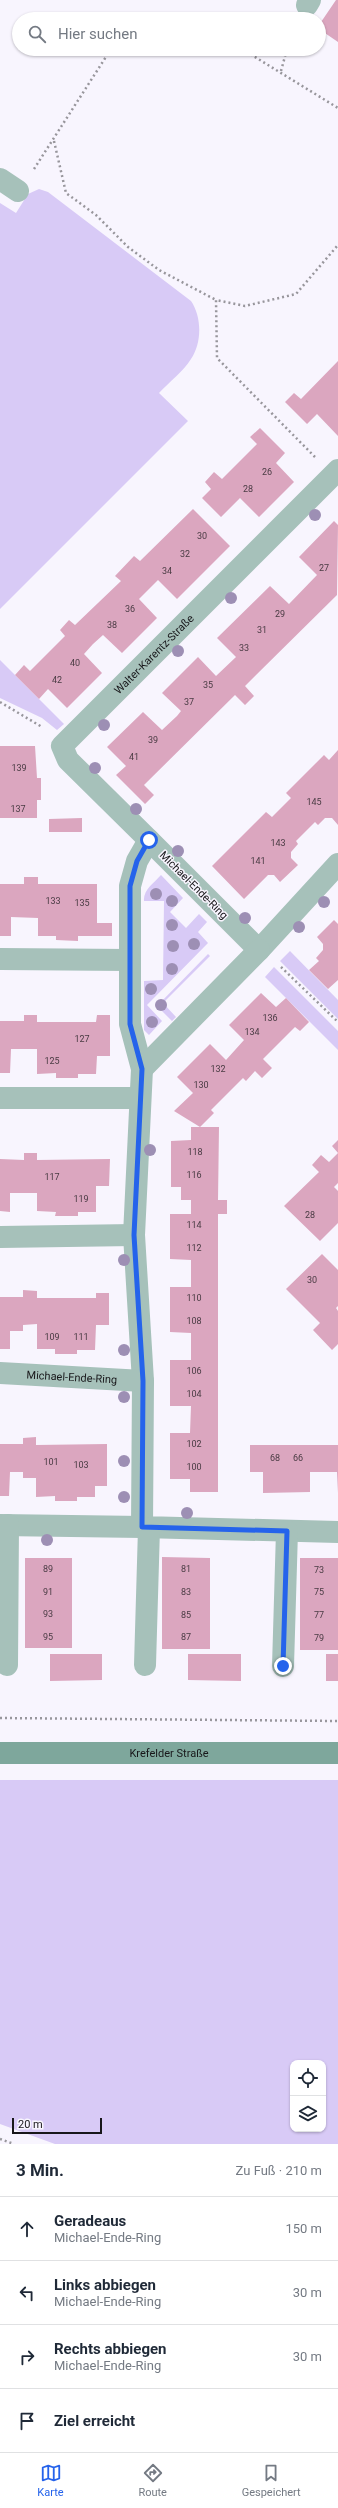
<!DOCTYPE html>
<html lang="de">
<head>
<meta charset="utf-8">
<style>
  body { margin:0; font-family:Roboto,sans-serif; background:#f6f6f7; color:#1f2937 }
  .controls { position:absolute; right:12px; bottom:12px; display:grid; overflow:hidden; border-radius:8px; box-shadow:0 1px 3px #0004 }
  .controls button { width:36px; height:36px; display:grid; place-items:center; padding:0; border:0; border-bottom:1px solid #e0e1e3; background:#fff; color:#1f2937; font:20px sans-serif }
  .scale { position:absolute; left:12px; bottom:10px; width:90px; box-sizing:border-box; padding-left:4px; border:2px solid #18171a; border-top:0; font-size:11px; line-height:14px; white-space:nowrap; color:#18171a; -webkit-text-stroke:3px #f8f5fe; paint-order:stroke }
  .stop { position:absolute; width:12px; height:12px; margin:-9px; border:3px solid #2563eb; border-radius:50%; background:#fff }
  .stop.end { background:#2563eb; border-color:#fff; box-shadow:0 1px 4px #0008 }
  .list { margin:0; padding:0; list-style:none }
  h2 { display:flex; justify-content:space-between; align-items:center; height:52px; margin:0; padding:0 16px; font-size:17px }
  h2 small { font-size:13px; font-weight:400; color:#747a83 }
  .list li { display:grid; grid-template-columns:26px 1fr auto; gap:12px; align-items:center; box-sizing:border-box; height:64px; padding:0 16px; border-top:1px solid #e0e1e3 }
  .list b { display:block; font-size:15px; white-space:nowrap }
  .list p { margin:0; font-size:13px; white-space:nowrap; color:#747a83 }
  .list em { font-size:13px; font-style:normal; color:#747a83 }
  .icon { flex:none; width:22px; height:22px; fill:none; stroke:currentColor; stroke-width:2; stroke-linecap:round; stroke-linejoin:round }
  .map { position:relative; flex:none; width:338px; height:2144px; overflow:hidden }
  .search { position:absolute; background:#fff; box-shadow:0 1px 3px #0004; left:12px; right:12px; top:12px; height:44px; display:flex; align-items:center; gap:10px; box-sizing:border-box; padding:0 14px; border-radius:22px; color:#747a83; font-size:15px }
  .sheet { height:308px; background:#fff }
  nav { display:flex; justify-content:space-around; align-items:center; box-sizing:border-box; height:56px; border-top:1px solid #e0e1e3; background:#fff; font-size:11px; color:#747a83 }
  nav a { display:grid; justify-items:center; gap:2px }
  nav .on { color:#2563eb }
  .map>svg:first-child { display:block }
  .green { fill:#d8caf6; fill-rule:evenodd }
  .building { fill:#dba6bf }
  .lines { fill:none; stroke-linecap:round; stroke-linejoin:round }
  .path { stroke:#98969c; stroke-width:2.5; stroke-dasharray:2 3; stroke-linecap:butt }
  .street { stroke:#a6c1ba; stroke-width:22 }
  .secondary { stroke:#7ea79c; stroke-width:22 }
  .tree { fill:#9d8fb4 }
  .route { stroke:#2563eb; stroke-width:5 }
  .labels { text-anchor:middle; stroke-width:3; stroke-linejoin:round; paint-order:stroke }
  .number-label { font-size:9px; fill:#493b43 }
  .street-label { font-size:11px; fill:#18171a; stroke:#f8f5fe }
</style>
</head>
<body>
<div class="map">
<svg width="338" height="2144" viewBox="0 0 338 2144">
  <rect width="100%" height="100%" fill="#f8f5fe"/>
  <path class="green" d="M 39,189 L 48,192 L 69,208 L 191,301 C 202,317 202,343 191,359 C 183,372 169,382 159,393 L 188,421 L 0,609 L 0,203 L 16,213 L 28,194 Z
    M 0,660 L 64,724 L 57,730 L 42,718 L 0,698 Z
    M 161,875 L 183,898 L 170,912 L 186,928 L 199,914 L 207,922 L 198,932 L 208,943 L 147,1005 L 162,1021 L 149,1035 L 144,1030 L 144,981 L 163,980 L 164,901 L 144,901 C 143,890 154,883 161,875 Z
    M 290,951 L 338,1000 L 338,1019 L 280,961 Z
    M 208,954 L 210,956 L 163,1003 L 176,1017 L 172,1021 L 157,1006 Z
    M 274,967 L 338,1031 L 338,1050 L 265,977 Z
    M 0,1780 L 338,1780 L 338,2144 L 55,2144 L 0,2124 ZM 293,2063 L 323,2063 L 323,2129 L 293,2129 Z"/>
  <path class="building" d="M 336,0 L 338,0 L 338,42 L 319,29 L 319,25 Z
    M 338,361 L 338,436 L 317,414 L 307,424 L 285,402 L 294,393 L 301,399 Z
    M 260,428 L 285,453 L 276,463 L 294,482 L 259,517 L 240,498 L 221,517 L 202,498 L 211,489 L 205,482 L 214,472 L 222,479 L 257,444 L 250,437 Z
    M 193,509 L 230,546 L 177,599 L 158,580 L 139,599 L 157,618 L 122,653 L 103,635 L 93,644 L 84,654 L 102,673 L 67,708 L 48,689 L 39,699 L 15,675 L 24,665 L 30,671 L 65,636 L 60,630 L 69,620 L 75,625 L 121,581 L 115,576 L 134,556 L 140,561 Z
    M 334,521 L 338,525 L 337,595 L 245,686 L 254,696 L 245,705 L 235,695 L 144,785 L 154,795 L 145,804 L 116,775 L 126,766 L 107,747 L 143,712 L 162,730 L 177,716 L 181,711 L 162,693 L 198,657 L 216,676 L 236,657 L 217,638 L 270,586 L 289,604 L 317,575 L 299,557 Z
    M 0,746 L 35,746 L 37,778 L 41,778 L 41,800 L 37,800 L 37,818 L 0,818 Z
    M 338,750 L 338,825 L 332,818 L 325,818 L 318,825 L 315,822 L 296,841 L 298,844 L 291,852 L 291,858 L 298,865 L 280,882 L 274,875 L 268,875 L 244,899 L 212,866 L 266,812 L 272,817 L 291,798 L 286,793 L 324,755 L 329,760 Z
    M 82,818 L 82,832 L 49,832 L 49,819 Z
    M 24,877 L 38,877 L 38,884 L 97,884 L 97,923 L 112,923 L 112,936 L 78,936 L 78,941 L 56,940 L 56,936 L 38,936 L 38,918 L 11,917 L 11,936 L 0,936 L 0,884 L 24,884 Z
    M 334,920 L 338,924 L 338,980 L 328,989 L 309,970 L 319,961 L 316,958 L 323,950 L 323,944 L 317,937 Z
    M 261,993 L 276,1007 L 286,998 L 309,1022 L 300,1031 L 295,1027 L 263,1059 L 272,1068 L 262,1078 L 255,1071 L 246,1081 L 243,1078 L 211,1110 L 214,1113 L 200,1127 L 219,1127 L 218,1200 L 227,1200 L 227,1214 L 218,1214 L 218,1492 L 190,1492 L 190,1479 L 170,1479 L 170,1433 L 190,1433 L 191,1406 L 170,1406 L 170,1360 L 191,1360 L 191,1333 L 170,1332 L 170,1287 L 191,1287 L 191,1260 L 170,1259 L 170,1214 L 191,1214 L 191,1200 L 181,1200 L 181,1187 L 171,1187 L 171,1141 L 191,1140 L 191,1127 L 200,1127 L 174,1111 L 193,1093 L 177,1077 L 210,1044 L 226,1060 L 244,1040 L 229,1025 Z
    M 24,1015 L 37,1015 L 37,1022 L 96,1022 L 97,1015 L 110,1015 L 110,1056 L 97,1056 L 96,1074 L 78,1074 L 78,1078 L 56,1078 L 56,1073 L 37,1074 L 37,1049 L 11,1049 L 10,1073 L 0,1073 L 0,1021 L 24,1021 Z
    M 338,1140 L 338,1183 L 334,1187 L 338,1191 L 338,1223 L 320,1241 L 284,1206 L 319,1172 L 312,1165 L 321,1155 L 329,1162 L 338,1153 L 332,1146 Z
    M 24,1153 L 37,1153 L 37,1160 L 110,1159 L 109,1186 L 96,1186 L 96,1212 L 78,1212 L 78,1216 L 55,1216 L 56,1212 L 37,1211 L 37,1193 L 10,1193 L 10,1212 L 0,1211 L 0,1159 L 24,1160 Z
    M 322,1254 L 338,1270 L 338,1306 L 336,1308 L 338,1311 L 338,1344 L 332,1350 L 313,1330 L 320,1323 L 286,1289 Z
    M 23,1290 L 37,1291 L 37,1298 L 96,1298 L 96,1293 L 109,1293 L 109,1325 L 96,1325 L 95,1350 L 77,1350 L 77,1354 L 55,1354 L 55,1349 L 37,1349 L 37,1324 L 23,1325 L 23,1331 L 10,1331 L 10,1349 L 0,1349 L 0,1297 L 23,1297 Z
    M 36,1437 L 36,1445 L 107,1444 L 107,1486 L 95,1486 L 95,1497 L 77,1497 L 77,1501 L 55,1501 L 55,1496 L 36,1497 L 36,1478 L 23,1478 L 23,1472 L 10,1472 L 9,1496 L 0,1496 L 0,1444 L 23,1444 L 23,1438 Z
    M 250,1445 L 338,1445 L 338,1493 L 337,1472 L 310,1472 L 310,1492 L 263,1493 L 263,1472 L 250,1472 Z
    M 162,1557 L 210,1558 L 210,1649 L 162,1649 Z
    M 25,1558 L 72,1558 L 72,1648 L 25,1648 Z
    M 300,1558 L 338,1558 L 338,1650 L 300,1650 Z
    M 50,1654 L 102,1654 L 102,1680 L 50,1681 Z
    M 188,1654 L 241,1654 L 241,1681 L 188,1680 Z
    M 326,1654 L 338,1654 L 338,1681 L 326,1681 Z"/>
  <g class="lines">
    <path class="path" d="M 242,49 L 338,108
      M 281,71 L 287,49
      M 54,141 L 66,193 L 96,215 L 128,247 L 159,270 L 216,300
      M 34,169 L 111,49
      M 315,457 L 217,358 L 216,300 L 245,306 L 296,294 L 338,245
      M 0,702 L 42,727
      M 281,967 L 338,1022
      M 0,1718 L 338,1721
      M 0,2139 L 14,2144"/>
    <g class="street">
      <path d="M 307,5 L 310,0"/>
      <path d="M 0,179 L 18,191"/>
      <path id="s1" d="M 149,840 L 68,760 L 62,746 L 338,470"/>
      <path d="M 338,864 L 259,950 L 149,840 L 137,861 L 130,886 L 130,1024 L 142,1069 L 134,1235 L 143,1381 L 142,1527 L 338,1532"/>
      <path d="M 0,959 L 129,960"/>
      <path d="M 142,1069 L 259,950"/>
      <path d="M 0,1098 L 140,1098"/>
      <path d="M 0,1237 L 134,1235"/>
      <path id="s2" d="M 0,1373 L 143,1381"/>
      <path d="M 0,1525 L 142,1527"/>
      <path d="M 7,1665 L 8,1525"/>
      <path d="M 145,1665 L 149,1528"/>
      <path d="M 283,1666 L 287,1531"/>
    </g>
    <path class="secondary" id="s3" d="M 0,1753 L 338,1753"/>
  </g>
  <g class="tree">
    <circle cx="315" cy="515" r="6"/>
    <circle cx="231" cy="598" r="6"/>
    <circle cx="178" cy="651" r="6"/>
    <circle cx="104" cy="725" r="6"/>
    <circle cx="95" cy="768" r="6"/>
    <circle cx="136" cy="809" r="6"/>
    <circle cx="178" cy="851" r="6"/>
    <circle cx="156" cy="894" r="6"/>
    <circle cx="172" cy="901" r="6"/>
    <circle cx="324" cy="902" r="6"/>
    <circle cx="245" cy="918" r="6"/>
    <circle cx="172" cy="925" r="6"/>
    <circle cx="299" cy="927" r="6"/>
    <circle cx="194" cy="944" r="6"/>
    <circle cx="173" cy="946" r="6"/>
    <circle cx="172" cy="969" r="6"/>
    <circle cx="151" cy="989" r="6"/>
    <circle cx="161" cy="1005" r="6"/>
    <circle cx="152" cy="1022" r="6"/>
    <circle cx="150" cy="1150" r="6"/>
    <circle cx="124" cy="1260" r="6"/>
    <circle cx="124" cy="1350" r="6"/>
    <circle cx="124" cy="1397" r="6"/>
    <circle cx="124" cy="1461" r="6"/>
    <circle cx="124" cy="1497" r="6"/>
    <circle cx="187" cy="1513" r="6"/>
    <circle cx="47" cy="1540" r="6"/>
  </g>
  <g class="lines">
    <path class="route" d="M 149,840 L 137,861 L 130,886 L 130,1024 L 142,1069 L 134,1235 L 143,1381 L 142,1527 L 287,1531 L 283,1666"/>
  </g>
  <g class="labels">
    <g class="number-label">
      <text x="267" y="475">26</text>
      <text x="248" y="492">28</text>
      <text x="202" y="539">30</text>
      <text x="185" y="557">32</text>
      <text x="324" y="571">27</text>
      <text x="167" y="574">34</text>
      <text x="130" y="612">36</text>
      <text x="280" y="617">29</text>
      <text x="112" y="628">38</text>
      <text x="262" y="633">31</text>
      <text x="244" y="651">33</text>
      <text x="75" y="666">40</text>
      <text x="57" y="683">42</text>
      <text x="208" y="688">35</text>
      <text x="189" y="705">37</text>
      <text x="153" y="743">39</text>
      <text x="134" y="760">41</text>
      <text x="19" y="771">139</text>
      <text x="314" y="805">145</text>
      <text x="18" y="812">137</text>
      <text x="278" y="846">143</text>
      <text x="258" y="864">141</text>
      <text x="53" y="904">133</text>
      <text x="82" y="906">135</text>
      <text x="270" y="1021">136</text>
      <text x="252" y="1035">134</text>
      <text x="82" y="1042">127</text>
      <text x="52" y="1064">125</text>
      <text x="218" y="1072">132</text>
      <text x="201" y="1088">130</text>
      <text x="195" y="1155">118</text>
      <text x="194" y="1178">116</text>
      <text x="52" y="1180">117</text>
      <text x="81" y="1202">119</text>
      <text x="310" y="1218">28</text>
      <text x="194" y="1228">114</text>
      <text x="194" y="1251">112</text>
      <text x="312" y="1283">30</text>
      <text x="194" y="1301">110</text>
      <text x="194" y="1324">108</text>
      <text x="52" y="1340">109</text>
      <text x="81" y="1340">111</text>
      <text x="194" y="1374">106</text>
      <text x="194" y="1397">104</text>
      <text x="194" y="1447">102</text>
      <text x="275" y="1461">68</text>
      <text x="298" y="1461">66</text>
      <text x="51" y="1465">101</text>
      <text x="81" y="1468">103</text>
      <text x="194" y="1470">100</text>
      <text x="48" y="1572">89</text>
      <text x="186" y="1572">81</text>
      <text x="319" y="1573">73</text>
      <text x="48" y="1595">91</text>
      <text x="186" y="1595">83</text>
      <text x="319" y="1595">75</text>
      <text x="48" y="1617">93</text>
      <text x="186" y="1618">85</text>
      <text x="319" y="1618">77</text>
      <text x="48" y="1640">95</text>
      <text x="186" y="1640">87</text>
      <text x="319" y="1641">79</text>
    </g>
    <g class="street-label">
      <text dy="4" stroke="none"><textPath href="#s1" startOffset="259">Walter-Karentz-Straße</textPath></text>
      <text transform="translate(194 885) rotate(45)" y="4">Michael-Ende-Ring</text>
      <text dy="4" stroke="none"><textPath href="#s2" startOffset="72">Michael-Ende-Ring</textPath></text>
      <text dy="4" stroke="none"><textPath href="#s3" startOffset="169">Krefelder Straße</textPath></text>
    </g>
  </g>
</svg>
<div class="controls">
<button><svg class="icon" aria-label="locate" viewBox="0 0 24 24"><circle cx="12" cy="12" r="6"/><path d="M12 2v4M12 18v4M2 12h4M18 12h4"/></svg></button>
<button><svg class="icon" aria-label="layers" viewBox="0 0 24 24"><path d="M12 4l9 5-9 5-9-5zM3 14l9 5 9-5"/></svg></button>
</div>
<div class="scale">20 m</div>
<div class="stop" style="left:149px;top:840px"></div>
<div class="stop end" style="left:283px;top:1666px"></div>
<div class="search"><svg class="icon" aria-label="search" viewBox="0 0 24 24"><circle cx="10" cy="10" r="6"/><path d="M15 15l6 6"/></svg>Hier suchen</div>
</div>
<section class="sheet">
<h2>3 Min.<small>Zu Fuß · 210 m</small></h2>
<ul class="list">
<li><svg class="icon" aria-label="ahead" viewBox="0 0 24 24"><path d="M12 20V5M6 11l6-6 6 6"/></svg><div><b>Geradeaus</b><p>Michael-Ende-Ring</p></div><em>150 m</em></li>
<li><svg class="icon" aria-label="left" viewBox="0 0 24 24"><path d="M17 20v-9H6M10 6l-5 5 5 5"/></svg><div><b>Links abbiegen</b><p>Michael-Ende-Ring</p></div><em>30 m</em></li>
<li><svg class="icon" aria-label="right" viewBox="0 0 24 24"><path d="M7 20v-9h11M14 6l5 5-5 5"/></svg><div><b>Rechts abbiegen</b><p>Michael-Ende-Ring</p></div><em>30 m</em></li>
<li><svg class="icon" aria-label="arrive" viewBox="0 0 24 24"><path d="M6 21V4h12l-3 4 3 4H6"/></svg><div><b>Ziel erreicht</b></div></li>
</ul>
</section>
<nav>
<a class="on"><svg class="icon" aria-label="map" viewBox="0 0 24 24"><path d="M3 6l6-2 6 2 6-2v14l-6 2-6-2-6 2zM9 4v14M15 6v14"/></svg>Karte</a>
<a><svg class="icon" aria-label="directions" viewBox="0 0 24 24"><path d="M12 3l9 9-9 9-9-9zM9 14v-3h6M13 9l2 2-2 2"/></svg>Route</a>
<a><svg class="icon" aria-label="saved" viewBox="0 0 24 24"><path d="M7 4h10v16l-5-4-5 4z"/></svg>Gespeichert</a>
</nav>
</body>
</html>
